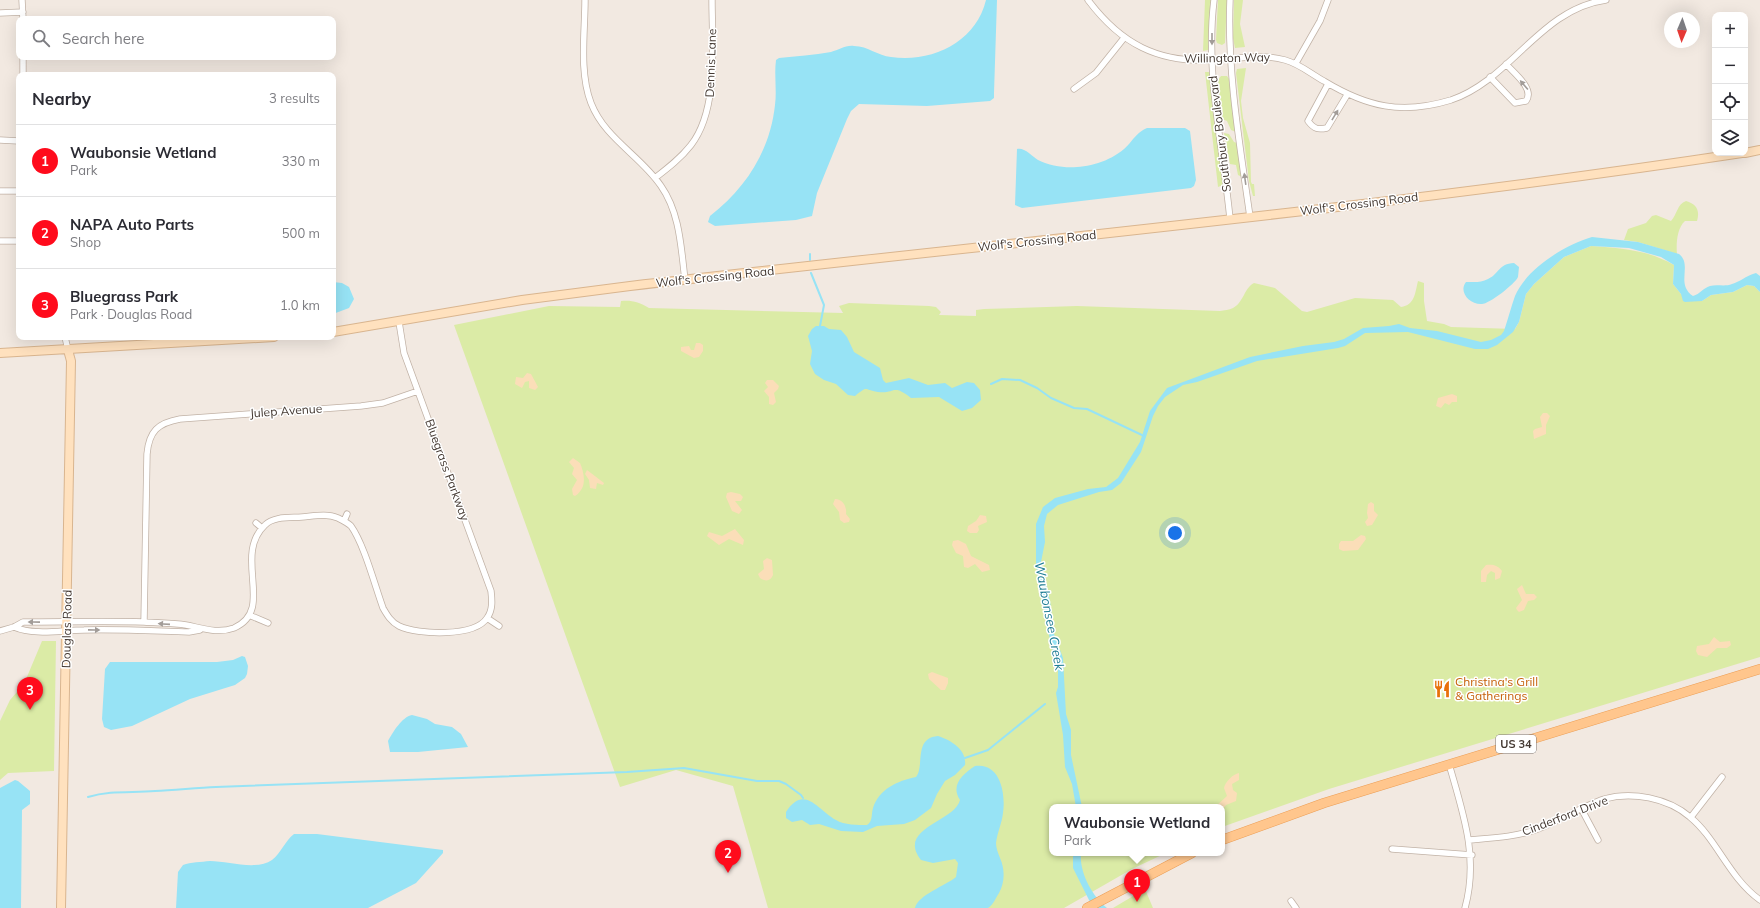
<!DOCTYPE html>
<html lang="en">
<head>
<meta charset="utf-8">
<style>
  body { margin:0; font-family:Mulish,sans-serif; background:#f2f2f3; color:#2b2b33 }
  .controls { position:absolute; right:12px; top:12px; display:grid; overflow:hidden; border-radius:8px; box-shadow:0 4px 16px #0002 }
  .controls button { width:36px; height:36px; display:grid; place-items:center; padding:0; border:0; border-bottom:1px solid #e1e1e2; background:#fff; color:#2b2b33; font:20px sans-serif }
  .compass { position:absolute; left:1664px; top:12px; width:36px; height:36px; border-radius:50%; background:#fff; box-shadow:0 4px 16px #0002; rotate:182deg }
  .you { position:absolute; left:1175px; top:533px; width:14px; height:14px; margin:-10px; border:3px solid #fff; border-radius:50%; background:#1a73e8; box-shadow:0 0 0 6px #1a73e833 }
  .badge { display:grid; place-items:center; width:26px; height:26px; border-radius:50%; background:#ff0b1c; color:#fff; font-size:13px; font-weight:700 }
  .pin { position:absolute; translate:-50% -33px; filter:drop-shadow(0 1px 2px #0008) }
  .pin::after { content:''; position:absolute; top:21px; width:14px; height:12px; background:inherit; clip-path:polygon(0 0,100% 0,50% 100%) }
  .popup { position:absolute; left:1049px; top:804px; width:176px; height:52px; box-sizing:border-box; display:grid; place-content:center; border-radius:8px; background:#fff; filter:drop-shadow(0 1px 3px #0005); font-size:13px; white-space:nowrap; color:#7c7c81 }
  .popup b { font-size:15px; color:#2b2b33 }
  .popup::after { content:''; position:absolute; left:50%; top:100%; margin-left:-8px; border:8px solid transparent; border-top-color:#fff }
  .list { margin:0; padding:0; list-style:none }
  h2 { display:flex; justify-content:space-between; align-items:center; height:52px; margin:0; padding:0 16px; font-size:17px }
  h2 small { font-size:13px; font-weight:400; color:#7c7c81 }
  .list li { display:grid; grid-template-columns:26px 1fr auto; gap:12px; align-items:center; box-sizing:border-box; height:72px; padding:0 16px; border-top:1px solid #e1e1e2 }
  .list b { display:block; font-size:15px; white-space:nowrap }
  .list p { margin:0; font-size:13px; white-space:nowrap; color:#7c7c81 }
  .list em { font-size:13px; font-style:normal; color:#7c7c81 }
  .icon { flex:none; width:22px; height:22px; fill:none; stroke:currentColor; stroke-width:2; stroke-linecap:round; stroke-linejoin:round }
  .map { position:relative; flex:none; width:1760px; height:908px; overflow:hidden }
  .search { position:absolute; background:#fff; box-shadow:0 4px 16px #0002; left:16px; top:16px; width:320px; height:44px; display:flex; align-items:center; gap:10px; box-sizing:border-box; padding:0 14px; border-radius:8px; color:#7c7c81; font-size:15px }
  .panel { position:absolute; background:#fff; box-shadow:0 4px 16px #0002; left:16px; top:72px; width:320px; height:268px; border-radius:8px }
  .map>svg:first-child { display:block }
  .green { fill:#dbeba6 }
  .sand { fill:#fbdeb8 }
  .water { fill:#97e3f5 }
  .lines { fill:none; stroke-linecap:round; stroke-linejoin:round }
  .stream { stroke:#97e3f5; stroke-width:2 }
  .street-casing { stroke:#c1b2a6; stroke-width:7 }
  .secondary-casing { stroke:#d9b58f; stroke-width:10 }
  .primary-casing { stroke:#ec9e55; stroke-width:10 }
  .street { stroke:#fff; stroke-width:5.5 }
  .secondary { stroke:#ffe1be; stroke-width:8 }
  .primary { stroke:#ffc68d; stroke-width:9 }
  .oneway { fill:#a29c98 }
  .labels { text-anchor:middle; stroke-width:3; stroke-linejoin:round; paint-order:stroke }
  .shield { fill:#fff; stroke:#7c7470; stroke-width:1 }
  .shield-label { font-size:11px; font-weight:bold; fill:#443932 }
  .street-label { font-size:12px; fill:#443932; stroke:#fff }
  .food-label { font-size:12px; fill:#c56008; stroke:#fff; text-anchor:start }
  .water-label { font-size:13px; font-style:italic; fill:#207e95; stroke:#fff }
</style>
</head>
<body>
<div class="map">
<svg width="1760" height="908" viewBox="0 0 1760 908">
  <rect width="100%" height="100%" fill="#f2e9e1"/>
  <path class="green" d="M 1205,0 L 1211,0 L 1209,47 L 1208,50 L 1203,51 Z
    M 1218,0 L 1227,0 L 1225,43 L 1222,45 L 1217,43 L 1216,40 Z
    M 1234,0 L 1243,0 L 1240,24 L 1245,47 L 1235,48 L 1233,38 Z
    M 1246,68 L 1241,101 L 1243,118 L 1250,143 L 1251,182 L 1252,184 L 1254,184 L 1255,196 L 1253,196 L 1249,181 L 1236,73 L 1237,69 Z
    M 1205,72 L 1209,72 L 1211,78 L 1223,185 L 1218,187 Z
    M 1221,76 L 1227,76 L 1229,79 L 1236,132 L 1231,130 L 1227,121 L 1222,119 L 1218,80 Z
    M 1224,133 L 1229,134 L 1234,142 L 1237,143 L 1242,177 L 1238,175 L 1236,165 L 1230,164 Z
    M 1686,201 C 1697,204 1700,211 1697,221 L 1685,221 C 1677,228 1676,244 1677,254 L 1638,242 L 1624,240 L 1628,229 L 1646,223 L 1652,216 L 1656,215 L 1671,221 C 1677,215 1677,204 1686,201 Z
    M 1591,246 C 1621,248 1648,250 1674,265 L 1673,284 L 1681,294 L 1702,301 L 1711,295 L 1733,292 L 1747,285 L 1754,286 L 1760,292 L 1760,657 L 1329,789 L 1222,827 L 1222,807 L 1052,807 L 1052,853 L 1166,853 L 1132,869 L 1064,908 L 768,908 L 733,786 L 676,770 L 620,787 L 454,325 L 549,306 L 620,307 L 621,301 C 632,300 639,302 649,308 L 843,313 L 839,306 L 849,303 L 929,306 L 936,307 L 941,312 L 939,315 L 976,316 L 976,310 L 984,309 L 1077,306 L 1220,311 C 1224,310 1229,310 1233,308 C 1244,302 1244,288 1254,283 L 1275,288 L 1302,311 L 1307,312 L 1355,298 L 1393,300 L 1401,307 C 1415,305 1415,293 1418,281 L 1424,283 L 1424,301 L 1427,321 L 1444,324 L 1451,327 L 1515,329 L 1519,322 L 1526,294 L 1534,284 L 1564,257 Z
    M 42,641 L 56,641 L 54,771 L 8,773 L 0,780 L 0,721 L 10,700 L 24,684 Z
    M 1145,889 L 1153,908 L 1113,908 Z"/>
  <path class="sand" d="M 696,343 L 700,343 L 703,345 L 703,351 L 699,357 L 694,358 L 681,351 L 681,347 L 689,346 L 691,350 L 694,350 Z
    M 527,373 L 531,374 L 538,387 L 535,390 L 529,388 L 529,381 L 525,382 L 522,388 L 515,384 L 516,377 L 523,378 Z
    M 767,380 L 773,380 L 779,386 L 778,389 L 774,393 L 776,402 L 773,405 L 769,404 L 769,397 L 764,391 L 768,387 L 765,383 Z
    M 1452,394 L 1457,396 L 1457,402 L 1452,402 L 1449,405 L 1445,403 L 1441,408 L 1436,406 L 1438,398 Z
    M 1543,413 L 1547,413 L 1550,416 L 1546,425 L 1546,434 L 1534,439 L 1533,431 L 1535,429 L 1542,427 L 1540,417 Z
    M 573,458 L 580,463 C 585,475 587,488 575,496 L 573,495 L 572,489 L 577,480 L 572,474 L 574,468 L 569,462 Z
    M 587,470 L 604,483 L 603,485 L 597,483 L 596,489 L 590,488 L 589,480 L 585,474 Z
    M 731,492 L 740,494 L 743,497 L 741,501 L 735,501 L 742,510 L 739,514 L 732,511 L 726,497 L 727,493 Z
    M 835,499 C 843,499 847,507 846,514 L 850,519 L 849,522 L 844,523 L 840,520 L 839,512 L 833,504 Z
    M 1371,502 L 1374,504 L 1374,511 L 1378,515 L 1372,525 L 1367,526 L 1365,522 L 1368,518 L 1367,513 L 1368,504 Z
    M 980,515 L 986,516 L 987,522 L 978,526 L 979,530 L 977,533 L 970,533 L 967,531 L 968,526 L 976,521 Z
    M 735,529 L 744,540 L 743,545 L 729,539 L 719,545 L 707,536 L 709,532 L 722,536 Z
    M 1361,535 L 1365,536 L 1366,539 L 1358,550 L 1343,551 L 1339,549 L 1339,544 L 1341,541 L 1353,541 Z
    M 958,540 L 966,544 L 971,556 L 989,565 L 990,570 L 982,572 L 975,564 L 968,568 L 964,567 L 963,556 L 956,553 L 952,545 L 953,541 Z
    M 767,558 L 772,560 L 773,575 C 771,581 765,582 760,578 L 758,574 L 764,569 L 763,561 Z
    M 1486,565 C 1492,564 1498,565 1502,571 L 1500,578 L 1495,580 L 1495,573 L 1491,571 L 1487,575 L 1486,582 L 1481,582 L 1481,571 Z
    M 1522,585 L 1526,594 L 1534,594 L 1537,597 L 1534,600 L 1528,601 L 1524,610 L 1519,612 L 1517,610 L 1516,608 L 1522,600 L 1517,589 Z
    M 1714,637 L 1720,642 L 1730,641 L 1731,645 L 1727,648 L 1717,648 L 1707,657 L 1698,655 L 1696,651 L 1697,646 L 1709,644 Z
    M 932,672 L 948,678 L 948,683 L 945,690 L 941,690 L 929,679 L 928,674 Z
    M 1239,773 L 1239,780 L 1232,784 L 1233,790 L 1237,793 L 1236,801 L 1226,805 L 1222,810 L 1222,807 L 1215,807 L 1227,796 L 1224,788 C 1225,782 1233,774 1239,773 Z"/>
  <path class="water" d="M 986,0 L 997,0 L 994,93 L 994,98 L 990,101 L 927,106 L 859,104 L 851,111 L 847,119 L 817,193 L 812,216 L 796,220 L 715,226 L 708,222 L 710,216 C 746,188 770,151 775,105 C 777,90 774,75 776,60 L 779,58 C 796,56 814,55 831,52 C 839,50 845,45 854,46 C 868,46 878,56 891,57 C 932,63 976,42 986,0 Z
    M 1147,128 L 1185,128 L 1190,131 L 1196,180 L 1194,186 L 1191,188 L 1022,208 L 1015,205 L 1017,149 C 1024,147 1032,156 1038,160 C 1050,166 1064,168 1077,167 C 1095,166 1117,158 1129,144 C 1135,137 1138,132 1147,128 Z
    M 1592,237 L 1638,242 L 1679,254 C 1693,265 1675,284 1693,296 C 1700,294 1703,288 1710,286 C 1717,284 1725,287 1732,284 C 1740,282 1745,276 1756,273 L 1760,276 L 1760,292 L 1754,286 L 1747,285 L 1733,292 L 1711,295 L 1702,301 L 1685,302 L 1683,301 L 1681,294 L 1673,284 L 1674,265 L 1661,257 L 1629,248 L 1591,246 L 1564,257 L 1534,284 L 1526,294 L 1519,322 L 1513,332 L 1497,345 L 1488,349 L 1475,349 L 1408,332 L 1365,333 L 1345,346 L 1338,348 L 1257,361 L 1197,382 L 1183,385 L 1165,397 L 1158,406 L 1153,416 L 1141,452 L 1121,483 L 1112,490 L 1099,492 L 1058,505 L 1047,514 L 1044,526 L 1045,542 L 1041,562 L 1050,601 L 1054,634 L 1063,658 L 1066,714 L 1071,730 L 1071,755 L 1082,807 L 1076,807 L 1072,784 L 1065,767 L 1063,735 L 1056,693 L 1058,687 L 1058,668 L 1051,645 L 1036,566 L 1036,524 L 1043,507 L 1055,498 L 1088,489 L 1106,487 L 1118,478 L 1140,442 L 1150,411 L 1167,388 L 1250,357 L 1303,346 L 1334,342 L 1344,339 L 1363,328 L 1389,326 L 1399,324 L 1410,328 L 1437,331 L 1481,342 L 1491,340 L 1501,335 L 1504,331 C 1508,319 1511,307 1515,296 C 1527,268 1565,245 1592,237 Z
    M 1514,263 L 1519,267 L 1518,277 C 1515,284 1489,304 1482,304 C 1470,305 1458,292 1466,282 C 1474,282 1481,283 1488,279 C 1500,273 1498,264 1514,263 Z
    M 333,282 L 342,283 L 349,287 L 354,299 L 349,308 L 333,314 Z
    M 816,326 L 824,326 L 829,329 L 841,330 L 847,337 L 854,352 L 880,368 L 883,380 L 886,383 L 909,378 L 928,385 L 945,383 L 952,388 L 967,382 L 974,383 L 980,390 L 981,400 L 972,408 L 962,411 L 939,397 L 911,398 C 892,383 896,394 878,392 C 863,390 869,385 855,396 L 848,395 L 836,384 L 824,380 L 815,374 L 810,364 L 812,351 L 808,336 L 812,329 Z
    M 242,656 L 245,657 L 248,666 L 247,674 L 245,678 L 235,685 L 190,699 L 132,726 L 111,730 L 104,727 L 102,719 L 105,669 L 110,662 L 217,662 L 233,660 Z
    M 412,715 L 427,719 L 435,724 L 452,727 L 461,734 L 468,747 L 418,752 L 390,752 L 388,741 C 393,732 402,717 412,715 Z
    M 938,736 C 951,740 967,750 965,765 L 955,775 L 945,781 L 937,794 L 931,808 L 915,820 L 904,824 L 877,826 L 863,832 L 841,831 L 819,824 L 810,825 L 802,820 L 792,822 L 786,818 L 786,812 C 804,784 817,809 836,820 C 844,825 858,825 867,825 C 873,821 871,815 873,808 C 879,789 897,781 916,777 C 925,766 913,738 938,736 Z
    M 975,766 C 1000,762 1006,793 1003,813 C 1002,823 997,833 996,843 C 996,848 998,853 1000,858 C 1005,869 1005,882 999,893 C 995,899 994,904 988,908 L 915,908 C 918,895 945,886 956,877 L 958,863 L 955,859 L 933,863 L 921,860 C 896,828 955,822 960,800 C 950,785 963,774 975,766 Z
    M 15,780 L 18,781 L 30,791 L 30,804 L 22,810 L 21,908 L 0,908 L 0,788 Z
    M 294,834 L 317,834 L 443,850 L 443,853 L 416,883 L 368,908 L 176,908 L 178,872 L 183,865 C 191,862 201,862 210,861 C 228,861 256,871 272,860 C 281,853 285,841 294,834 Z
    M 1073,853 L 1081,853 C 1079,872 1092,896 1107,908 L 1091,908 L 1091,904 L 1073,868 Z"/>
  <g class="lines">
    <path class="stream" d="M 810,260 L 810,254
      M 811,273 L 824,305 L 820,326
      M 991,384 L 1002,379 L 1020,380 L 1037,388 L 1051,398 L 1074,408 L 1087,409 L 1144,436
      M 965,758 L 988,750 L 1045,704
      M 88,797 C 111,790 132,793 155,791 C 175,790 196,788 216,787 L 627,772 L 684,768 L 757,781 L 779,781 L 786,784 L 801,795 L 803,798"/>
    <g class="street-casing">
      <path id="street" d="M 22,0 L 23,19
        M 585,0 C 585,33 579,72 591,103 C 605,139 640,155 661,186 C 680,213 681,248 685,280
        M 1088,0 C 1121,44 1158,63 1212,60 C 1237,59 1260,53 1285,60 C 1300,64 1311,74 1324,81 C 1367,107 1402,115 1451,100 C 1511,80 1540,9 1606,0
        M 1214,0 C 1205,73 1223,147 1230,219
        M 1230,0 C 1227,72 1240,146 1250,217
        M 0,13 L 23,12
        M 23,57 L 23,75
        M 1296,63 L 1320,21 L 1328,0
        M 1490,77 L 1515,103 L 1526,101 C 1535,89 1514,73 1506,64
        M 1328,84 L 1308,121 C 1314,129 1318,130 1327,128 L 1347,95
        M 1074,89 L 1096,73 L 1124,38
        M 0,140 L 19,141
        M 655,178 C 668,168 681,158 691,145 C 719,109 712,44 712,0
        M 0,191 L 19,191
        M 0,241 L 19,241
        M 65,337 L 68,350
        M 344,521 L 347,514
        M 256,523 L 262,528
        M 249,615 L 268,623
        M 487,618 L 499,626
        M 144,622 L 147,454 C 149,431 158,423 180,419 L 361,406 L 383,403 L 418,391
        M 14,627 C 35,636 62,630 84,630 C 119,629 154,631 189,632 L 200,630
        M 0,631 L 14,627 L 23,622 C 63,622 104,621 144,622 C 158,623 173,623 186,625 C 202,628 218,634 234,628 C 276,610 232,556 265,525 C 274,516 291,518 302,517 C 314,516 327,513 338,518 C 342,520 348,523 351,526 C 364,544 375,586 383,608 C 387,615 391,622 399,626 C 418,635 475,637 487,618 C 493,610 492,600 491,591 L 404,353 L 399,322
        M 1449,764 C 1463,813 1479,857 1465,908
        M 1582,810 L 1598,840
        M 1691,817 L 1722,777
        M 1469,840 C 1492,838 1516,837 1538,829 C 1560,821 1582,806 1604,799 C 1632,791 1668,798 1690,817 C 1717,839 1729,878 1760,900
        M 1392,849 L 1472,855
        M 1291,901 L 1296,908"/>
    </g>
    <g class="secondary-casing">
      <path id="secondary" d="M 1745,153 L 1760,150
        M 333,332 L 522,300 L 630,286 C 1001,243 1373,209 1742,153
        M 0,353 L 274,337
        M 61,908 L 71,361 L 68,350"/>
    </g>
    <g class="primary-casing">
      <path id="primary" d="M 1222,840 L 1324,803 L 1760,669
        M 1087,908 L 1192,853"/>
    </g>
    <use href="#street" class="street"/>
    <use href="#secondary" class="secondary"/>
    <use href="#primary" class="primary"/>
  </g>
  <defs><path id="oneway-solid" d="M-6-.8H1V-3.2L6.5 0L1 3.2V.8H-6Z"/></defs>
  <g class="oneway">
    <use href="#oneway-solid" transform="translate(1212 39) rotate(90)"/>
    <use href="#oneway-solid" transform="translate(1524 85) rotate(-131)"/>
    <use href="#oneway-solid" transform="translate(1335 115) rotate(-59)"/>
    <use href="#oneway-solid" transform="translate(1245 179) rotate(-98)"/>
    <use href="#oneway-solid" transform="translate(34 622) rotate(-179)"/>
    <use href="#oneway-solid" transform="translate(164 624) rotate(-176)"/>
    <use href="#oneway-solid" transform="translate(94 630) rotate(1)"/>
  </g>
  <defs>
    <g id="restaurant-bare" transform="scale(1.38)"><path d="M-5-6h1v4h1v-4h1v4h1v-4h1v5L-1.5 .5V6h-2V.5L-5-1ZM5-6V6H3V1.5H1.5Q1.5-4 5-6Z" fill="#e8710a" stroke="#fff" stroke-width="2.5" paint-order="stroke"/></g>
  </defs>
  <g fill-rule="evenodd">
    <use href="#restaurant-bare" x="1442" y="689"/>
  </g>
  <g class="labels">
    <rect class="shield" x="1496" y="735" width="40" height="18" rx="3"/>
    <g class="shield-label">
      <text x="1516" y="748">US 34</text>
    </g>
    <g class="street-label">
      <text transform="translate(1227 58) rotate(-1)" y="4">Willington Way</text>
      <text transform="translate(711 63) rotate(-88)" y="4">Dennis Lane</text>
      <text transform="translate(1220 134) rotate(-97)" y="4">Southbury Boulevard</text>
      <text transform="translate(1359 204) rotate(-7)" y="4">Wolf's Crossing Road</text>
      <text transform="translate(1037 241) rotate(-6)" y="4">Wolf's Crossing Road</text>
      <text transform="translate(715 277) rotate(-6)" y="4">Wolf's Crossing Road</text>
      <text transform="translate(286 411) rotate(-4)" y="4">Julep Avenue</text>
      <text transform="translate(447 470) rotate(70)" y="4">Bluegrass Parkway</text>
      <text transform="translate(67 629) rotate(-89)" y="4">Douglas Road</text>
      <text transform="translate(1565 816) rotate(-21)" y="4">Cinderford Drive</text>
    </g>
    <g class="food-label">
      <text x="1455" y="686">Christina's Grill<tspan x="1455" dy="14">&amp; Gatherings</tspan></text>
    </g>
    <g class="water-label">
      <text transform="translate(1050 616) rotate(79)" y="5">Waubonsee Creek</text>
    </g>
  </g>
</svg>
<div class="controls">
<button>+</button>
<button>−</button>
<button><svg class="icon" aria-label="locate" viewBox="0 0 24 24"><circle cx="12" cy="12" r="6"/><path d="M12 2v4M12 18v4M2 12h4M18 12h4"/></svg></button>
<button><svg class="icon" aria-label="layers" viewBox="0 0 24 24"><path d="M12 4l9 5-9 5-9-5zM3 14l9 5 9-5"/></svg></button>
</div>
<svg class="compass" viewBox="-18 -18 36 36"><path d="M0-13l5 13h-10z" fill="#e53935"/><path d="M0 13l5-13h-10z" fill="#7c7c81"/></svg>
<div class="you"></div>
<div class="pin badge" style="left:1137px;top:902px">1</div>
<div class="popup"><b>Waubonsie Wetland</b>Park</div>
<div class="pin badge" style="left:728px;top:873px">2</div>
<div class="pin badge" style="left:30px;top:710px">3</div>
<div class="search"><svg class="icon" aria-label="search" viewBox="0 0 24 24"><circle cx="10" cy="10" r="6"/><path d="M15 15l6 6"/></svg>Search here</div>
<section class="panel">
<h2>Nearby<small>3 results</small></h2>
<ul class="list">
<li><span class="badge">1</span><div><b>Waubonsie Wetland</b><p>Park</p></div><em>330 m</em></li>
<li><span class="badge">2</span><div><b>NAPA Auto Parts</b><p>Shop</p></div><em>500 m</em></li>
<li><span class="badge">3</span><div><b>Bluegrass Park</b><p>Park · Douglas Road</p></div><em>1.0 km</em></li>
</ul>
</section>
</div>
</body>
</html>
